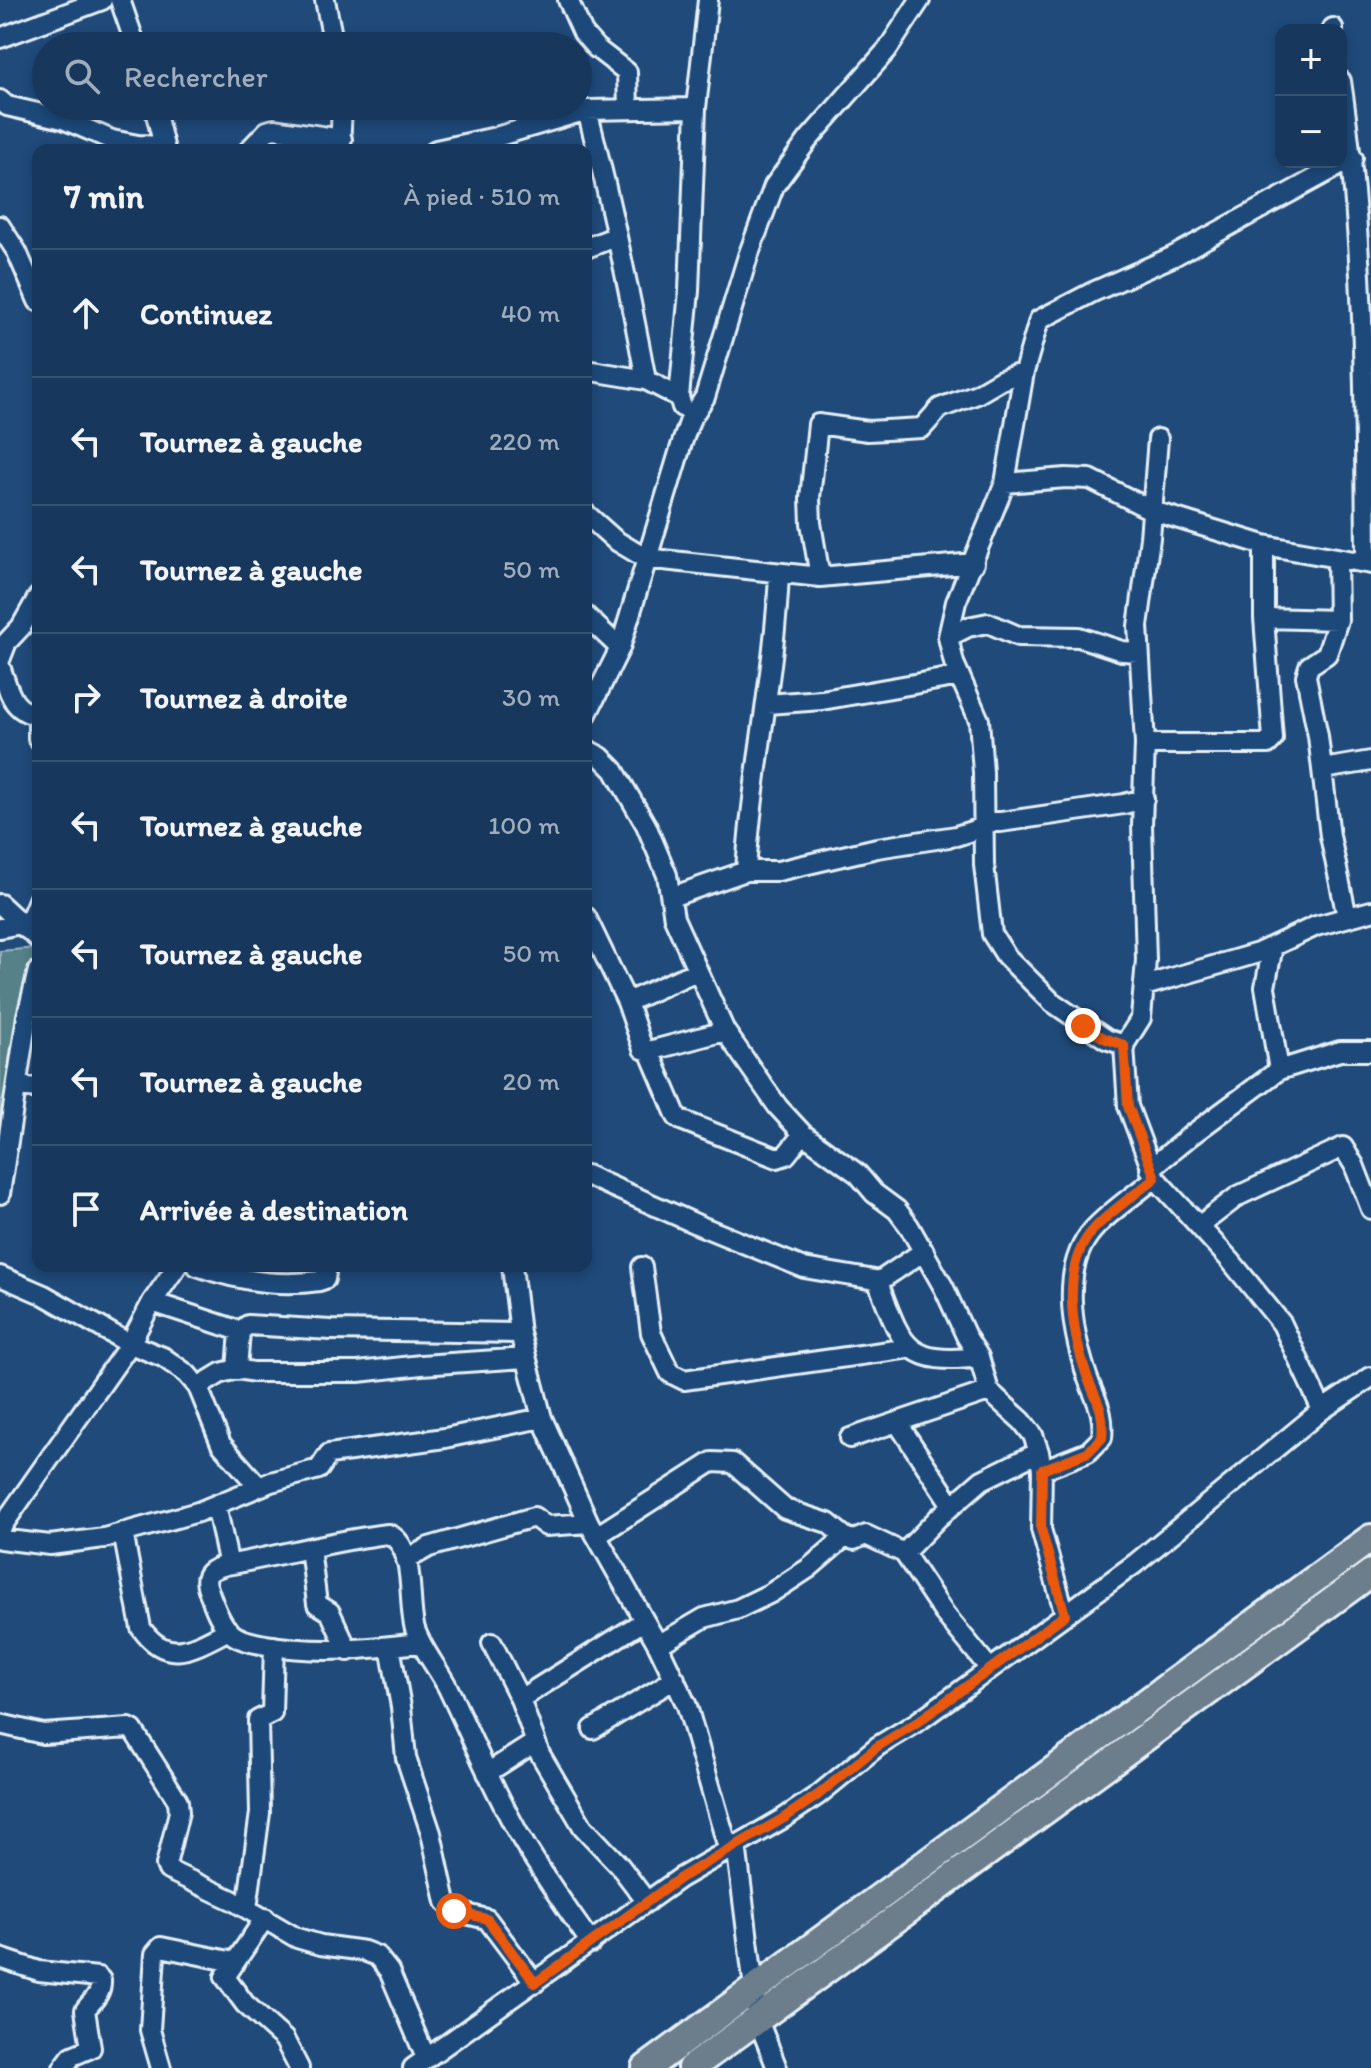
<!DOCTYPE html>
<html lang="fr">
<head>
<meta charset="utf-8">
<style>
  body { margin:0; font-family:Itim,sans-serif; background:#203f62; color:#f1f3f6 }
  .controls { position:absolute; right:24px; top:24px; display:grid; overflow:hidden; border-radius:16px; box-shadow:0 4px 12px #0003 }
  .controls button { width:72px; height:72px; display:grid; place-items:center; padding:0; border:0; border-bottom:2px solid #365272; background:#17385c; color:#f1f3f6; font:40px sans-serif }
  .stop { position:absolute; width:24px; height:24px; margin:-18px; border:6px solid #ea580c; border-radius:50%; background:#fff }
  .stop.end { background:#ea580c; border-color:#fff; box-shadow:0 2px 8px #0008 }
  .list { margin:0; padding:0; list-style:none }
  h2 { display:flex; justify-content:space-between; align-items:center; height:104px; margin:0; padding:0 32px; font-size:34px }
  h2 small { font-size:26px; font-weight:400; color:#9eacbb }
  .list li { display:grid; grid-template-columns:52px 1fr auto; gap:24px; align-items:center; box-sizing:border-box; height:128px; padding:0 32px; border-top:2px solid #365272 }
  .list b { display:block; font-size:30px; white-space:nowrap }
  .list em { font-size:26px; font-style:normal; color:#9eacbb }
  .icon { flex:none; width:44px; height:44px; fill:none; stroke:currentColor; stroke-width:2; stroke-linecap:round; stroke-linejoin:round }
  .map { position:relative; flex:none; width:1371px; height:2068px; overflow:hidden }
  .search { position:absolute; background:#17385c; box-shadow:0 4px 12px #0003; left:32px; top:32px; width:560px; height:88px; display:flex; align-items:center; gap:20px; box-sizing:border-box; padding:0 28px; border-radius:44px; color:#9eacbb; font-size:30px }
  .panel { position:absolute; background:#17385c; box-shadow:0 4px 12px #0003; left:32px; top:144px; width:560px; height:1128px; border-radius:16px }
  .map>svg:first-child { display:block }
  .green { fill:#568188; stroke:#9fb9c0; stroke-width:2 }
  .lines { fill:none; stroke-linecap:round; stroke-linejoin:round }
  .minor-casing { stroke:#e8f1f8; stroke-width:24 }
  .primary-casing { stroke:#e8f1f8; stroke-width:32 }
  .minor { stroke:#1f4a7a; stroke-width:18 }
  .primary { stroke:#6c7d8b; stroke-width:26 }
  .route { stroke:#ea580c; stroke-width:10 }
</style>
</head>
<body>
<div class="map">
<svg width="1371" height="2068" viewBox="0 0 1371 2068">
  <rect width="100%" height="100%" fill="#1f4a7a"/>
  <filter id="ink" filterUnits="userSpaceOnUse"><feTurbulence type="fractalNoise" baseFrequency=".0125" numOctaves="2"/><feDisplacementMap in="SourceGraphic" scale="16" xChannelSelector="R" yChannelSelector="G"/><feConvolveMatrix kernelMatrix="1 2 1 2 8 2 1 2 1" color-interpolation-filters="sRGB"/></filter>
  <g filter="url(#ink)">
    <path class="green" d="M 36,948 L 0,1139 L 0,951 Z"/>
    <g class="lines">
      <g class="minor-casing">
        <path id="minor" d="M 120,0 L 136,46
          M 325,0 L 334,46
          M 568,0 L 583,33 L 596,48 L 627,72 L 628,109
          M 1333,28 L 1333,30
          M 0,38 L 102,0
          M 1341,81 C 1365,241 1365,402 1366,563
          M 0,100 L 7,106 L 63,119 L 112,140 L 138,145 L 164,146
          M 154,106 L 165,150
          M 587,110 C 610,199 629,289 646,380
          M 249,150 L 267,131 L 274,129 L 342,139
          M 340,150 L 342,106
          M 436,150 L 496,137 L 587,110 L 696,108
          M 0,226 L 17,252 L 38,301
          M 586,248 L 615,237
          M 586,370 L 646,380 L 679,397 L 682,407
          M 679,397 L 689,291 L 696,108 L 708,0
          M 1005,483 L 1066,478 L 1090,479 L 1153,511 L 1264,545 L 1371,564
          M 586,514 L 615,540 L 645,558 L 820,577 L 974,563
          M 1337,558 L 1338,620 L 1327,654 L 1309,666 L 1306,676 L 1318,736 L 1330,836 L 1347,917
          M 820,577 L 811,523 L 810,498 L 818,424 L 868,431 L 922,428 L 940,408 L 977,394 L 1001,380 L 1024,372
          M 586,616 L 620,648
          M 1264,618 L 1338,620
          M 948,637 L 968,627 L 988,623 L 1018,636 L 1079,637 L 1122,651 L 1138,652
          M 0,660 L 7,642 L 21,627 L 38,597
          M 0,666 C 8,688 11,712 38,715
          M 767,704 L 822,700 L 960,676
          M 586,716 L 620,648 L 681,446 L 690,420 L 705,397 L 748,256 L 774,186 L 808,140 L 887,50 L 920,0
          M 38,724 L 38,739
          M 1145,744 L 1268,744 L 1273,739 L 1264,618 L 1264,545
          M 586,749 L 601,757 L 614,770 L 646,825 L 667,875 L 674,918 L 725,1031 L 778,1107 L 803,1134 L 858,1174 L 874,1193 L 897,1210 L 909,1226 L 944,1288 L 966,1336 L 979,1357 L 989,1391 L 1022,1421 L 1033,1435 L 1039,1452 L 1042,1470 L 1041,1529 L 1065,1615
          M 1323,769 L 1371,761
          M 984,822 L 1001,822 L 1124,804 L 1144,799
          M 746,871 C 752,771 775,674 779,573
          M 671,897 L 746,871 L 778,871 L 877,848 L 956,836 L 984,827
          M 0,904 L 38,939
          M 586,917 L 627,1002 L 643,1049 L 649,1051 L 725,1031
          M 0,928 L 21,924
          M 26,929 L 38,900
          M 1273,946 L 1265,987 L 1279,1070
          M 1144,986 L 1258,953 L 1316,926 L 1371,911
          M 627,1002 L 697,971
          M 1124,1045 L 1141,1018 L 1146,960 L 1142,825 L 1145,744 L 1138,626 L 1150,538 L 1158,439
          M 649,1051 L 677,1117 L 681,1120 L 777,1158 L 786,1155 L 803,1134
          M 17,1086 L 38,1088
          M 1150,1169 L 1190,1136 L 1279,1070 L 1340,1051 L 1371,1051
          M 586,1175 L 696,1224 L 804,1268 L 875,1280 L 878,1282 C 902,1345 905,1366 979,1357
          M 0,1194 L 27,1016 L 38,971
          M 1199,1226 L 1238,1196 L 1343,1147 L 1354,1165 L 1371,1209
          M 197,1266 C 236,1280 277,1287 319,1281 L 325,1279 L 327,1266
          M 512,1266 L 520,1333 L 542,1418 L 589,1523 L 658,1645 L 687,1706 L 728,1848
          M 642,1267 L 651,1333 L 670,1373 L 684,1380 L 910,1348
          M 0,1276 L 44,1295 L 130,1344 L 163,1357 L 187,1374 L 198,1387 L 221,1444 L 259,1487
          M 878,1282 L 924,1251
          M 152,1302 L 240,1331
          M 237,1369 L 254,1372 L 358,1372 L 421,1365 L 526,1358
          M 198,1387 L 221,1373 L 237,1369 L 240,1331 L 248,1325 L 331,1330 L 520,1333
          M 1322,1410 L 1282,1324 L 1230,1260 L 1155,1178 L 1128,1106 L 1124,1045 L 1106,1039 L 1052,1002 L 1006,956 L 992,934 L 984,865 L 983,772 L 979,720 L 954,663 L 948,637 L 956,602 L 1005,483 L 1024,372 L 1039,320 L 1093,292 L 1172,257 L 1353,158
          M 897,1422 L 952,1505
          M 850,1438 L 989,1391
          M 1042,1470 L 1088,1452 L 1102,1438 C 1105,1409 1094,1399 1086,1373 C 1072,1330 1060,1267 1093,1230 C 1110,1211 1135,1195 1155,1178
          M 216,1505 L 228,1561 L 226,1565 C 212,1569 202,1573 208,1589 C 213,1603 220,1624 231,1633 C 240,1641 255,1643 266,1645 C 319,1654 368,1649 420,1643
          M 0,1529 L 130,1344 L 152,1302 L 177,1266
          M 123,1532 L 141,1628 C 168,1667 195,1647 229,1630
          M 598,1535 L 712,1462 L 733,1463 L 785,1509 L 828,1523 L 845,1537 L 854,1540 L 866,1535 L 904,1553 L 944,1613 L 990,1669
          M 0,1539 L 50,1545 L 104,1538 L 198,1512 L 271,1482 L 319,1469 L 329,1454 L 445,1438 L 542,1418
          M 310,1548 L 317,1604 L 330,1612 L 348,1651
          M 904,1553 L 938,1518 L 982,1480 L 1039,1452
          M 406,1560 L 429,1547 L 534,1517 L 546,1526 L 589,1523
          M 226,1565 C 280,1556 333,1540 388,1534 C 417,1545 407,1604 415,1629 C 422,1650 438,1668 448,1688 C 471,1736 491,1784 517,1831 C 539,1870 565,1906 591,1943
          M 492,1643 L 520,1699 L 540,1754 L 583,1827 L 619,1865 L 647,1902
          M 658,1645 L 704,1618 L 738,1609 L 771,1593 L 809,1568 L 845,1537
          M 390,1646 L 401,1707 L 406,1758 L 431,1833 L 446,1902 L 454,1911 L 487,1919 L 535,1983
          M 520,1699 L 644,1621
          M 0,1724 L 43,1734 L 129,1728 L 133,1730 L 178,1801 L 179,1812 L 166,1865 L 168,1870 L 232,1900 L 297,1938 L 321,1945 L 364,1951 L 377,1956 L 389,1971 L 426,2058
          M 593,1729 L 675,1679
          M 487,1773 L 534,1743
          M 736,1844 L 758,2020 L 777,2068
          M 247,1908 L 260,1813 L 258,1720 L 272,1713 L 274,1646
          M 265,1918 L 225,1977 L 245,2004 L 284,2039 L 299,2068
          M 0,1958 L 39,1971 L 98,1977 L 101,1980 C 102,1994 93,2000 85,2010 L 91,2048 L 72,2056 L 63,2068
          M 161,2068 L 150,2030 L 155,1954 L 161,1947 L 234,1962
          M 413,2068 L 680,1878 L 784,1818 L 818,1795 L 878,1746 L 916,1723 L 1136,1563 L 1322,1410 L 1371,1377"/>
      </g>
      <g class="primary-casing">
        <path id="primary" d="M 646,2068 L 1371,1538
          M 691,2068 L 1371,1573"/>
      </g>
      <use href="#minor" class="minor"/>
      <use href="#primary" class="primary"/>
    </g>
  </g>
  <g class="lines" filter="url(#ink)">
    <path class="route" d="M 454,1911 L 487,1919 L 535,1983 L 680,1878 L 784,1818 L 818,1795 L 878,1746 L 916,1723 L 1065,1615 L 1041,1529 L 1042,1470 L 1088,1452 L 1102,1438 C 1105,1407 1095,1400 1086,1373 C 1072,1331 1060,1267 1093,1230 C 1110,1211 1135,1195 1155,1178 L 1128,1106 L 1124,1045 L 1106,1039 L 1083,1026"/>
  </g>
</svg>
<div class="controls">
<button>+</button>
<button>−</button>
</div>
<div class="stop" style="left:454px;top:1911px"></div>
<div class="stop end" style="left:1083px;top:1026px"></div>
<div class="search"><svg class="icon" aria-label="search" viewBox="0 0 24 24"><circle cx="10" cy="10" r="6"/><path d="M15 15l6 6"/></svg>Rechercher</div>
<section class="panel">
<h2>7 min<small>À pied · 510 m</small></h2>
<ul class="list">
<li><svg class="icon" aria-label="ahead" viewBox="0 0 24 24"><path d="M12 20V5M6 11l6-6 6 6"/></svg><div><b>Continuez</b></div><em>40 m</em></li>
<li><svg class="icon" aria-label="left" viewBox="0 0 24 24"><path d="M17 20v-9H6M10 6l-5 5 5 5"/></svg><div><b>Tournez à gauche</b></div><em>220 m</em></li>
<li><svg class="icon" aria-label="left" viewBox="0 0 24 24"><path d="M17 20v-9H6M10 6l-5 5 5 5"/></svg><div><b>Tournez à gauche</b></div><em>50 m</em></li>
<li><svg class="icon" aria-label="right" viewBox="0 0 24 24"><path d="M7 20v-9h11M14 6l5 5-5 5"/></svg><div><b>Tournez à droite</b></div><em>30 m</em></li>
<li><svg class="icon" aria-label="left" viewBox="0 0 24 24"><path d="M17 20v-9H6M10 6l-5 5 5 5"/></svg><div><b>Tournez à gauche</b></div><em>100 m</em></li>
<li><svg class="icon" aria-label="left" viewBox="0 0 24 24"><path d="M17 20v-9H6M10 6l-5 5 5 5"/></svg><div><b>Tournez à gauche</b></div><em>50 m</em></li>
<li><svg class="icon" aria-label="left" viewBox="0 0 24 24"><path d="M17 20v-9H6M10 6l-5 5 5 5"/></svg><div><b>Tournez à gauche</b></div><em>20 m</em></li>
<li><svg class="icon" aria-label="arrive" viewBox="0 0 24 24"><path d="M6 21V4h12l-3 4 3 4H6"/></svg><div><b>Arrivée à destination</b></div></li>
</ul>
</section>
</div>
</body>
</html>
